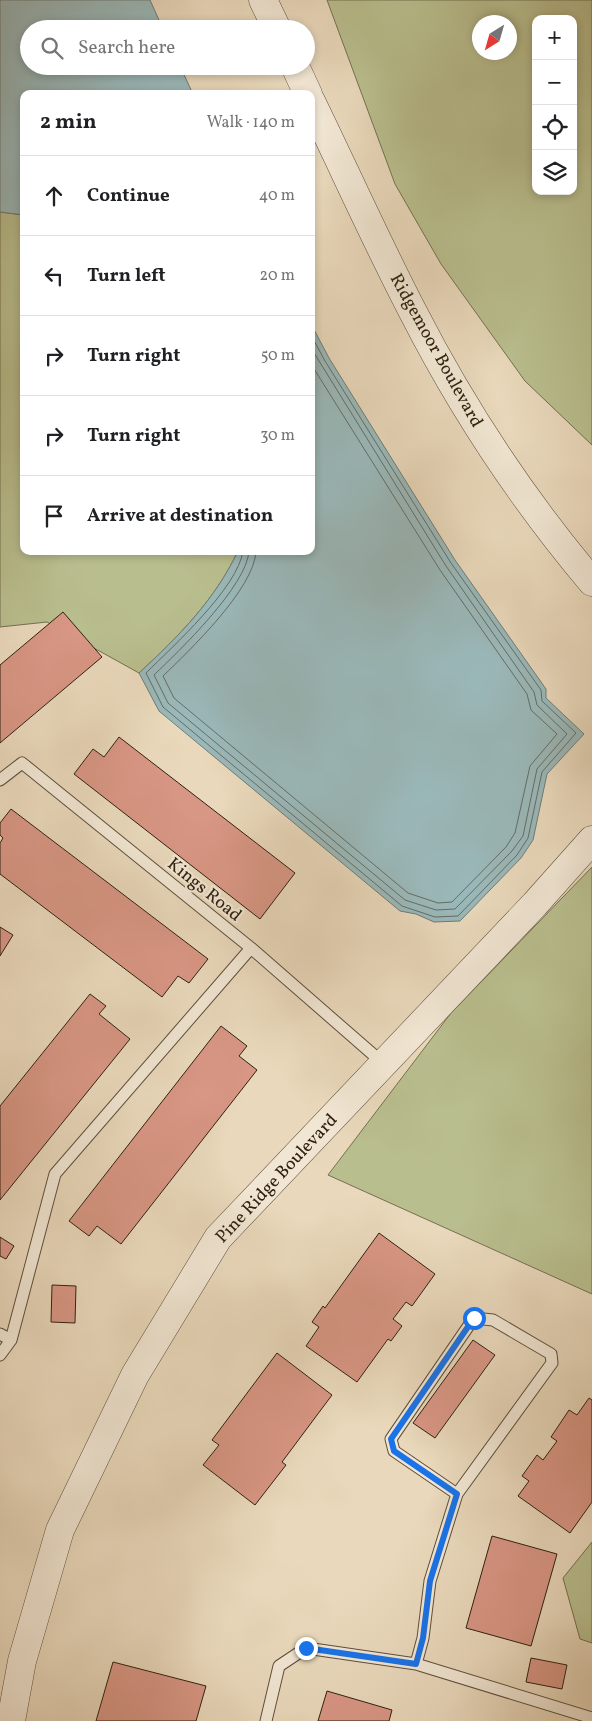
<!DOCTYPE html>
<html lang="en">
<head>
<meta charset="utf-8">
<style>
  body { margin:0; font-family:Vollkorn,serif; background:#f2f2f2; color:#202124 }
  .controls { position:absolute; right:15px; top:15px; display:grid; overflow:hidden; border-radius:10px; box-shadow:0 2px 8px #0003 }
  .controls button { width:45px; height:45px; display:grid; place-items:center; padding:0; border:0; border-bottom:1px solid #e0e0e0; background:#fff; color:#202124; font:25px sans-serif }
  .compass { position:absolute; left:472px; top:15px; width:45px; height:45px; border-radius:50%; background:#fff; box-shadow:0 2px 8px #0003; rotate:217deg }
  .stop { position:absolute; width:15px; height:15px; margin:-11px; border:4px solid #1a73e8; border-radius:50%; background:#fff }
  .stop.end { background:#1a73e8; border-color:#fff; box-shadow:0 1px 5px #0008 }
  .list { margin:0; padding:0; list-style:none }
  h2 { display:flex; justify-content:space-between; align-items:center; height:65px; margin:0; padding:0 20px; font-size:21px }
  h2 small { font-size:16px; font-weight:400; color:#757577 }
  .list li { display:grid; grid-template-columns:32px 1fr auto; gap:15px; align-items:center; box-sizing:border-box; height:80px; padding:0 20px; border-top:1px solid #e0e0e0 }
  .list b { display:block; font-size:19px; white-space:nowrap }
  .list em { font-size:16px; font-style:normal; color:#757577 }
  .icon { flex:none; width:28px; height:28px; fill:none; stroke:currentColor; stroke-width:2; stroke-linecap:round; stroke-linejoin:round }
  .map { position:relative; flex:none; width:592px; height:1721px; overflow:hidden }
  .search { position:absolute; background:#fff; box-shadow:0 2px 8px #0003; left:20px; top:20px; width:295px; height:55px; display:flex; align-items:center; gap:12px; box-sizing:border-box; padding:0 18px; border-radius:28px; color:#757577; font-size:19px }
  .panel { position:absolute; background:#fff; box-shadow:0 2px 8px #0003; left:20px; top:90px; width:295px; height:465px; border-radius:10px }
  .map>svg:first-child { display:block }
  .green { fill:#b9be8e; stroke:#747050; fill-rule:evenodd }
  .water { fill:#9ab8b9; stroke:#6f7c76 }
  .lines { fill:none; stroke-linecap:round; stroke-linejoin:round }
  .shore { stroke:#646c65; stroke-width:1 }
  .building { fill:#d89684; stroke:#2f2111 }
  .service-casing { stroke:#5e4f3c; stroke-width:13 }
  .tertiary-casing { stroke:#5e4f3c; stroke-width:29 }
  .service { stroke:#f1e6d3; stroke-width:11 }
  .tertiary { stroke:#f1e6d3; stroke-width:28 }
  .route { stroke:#1a73e8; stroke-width:6 }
  .labels { text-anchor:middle; stroke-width:4.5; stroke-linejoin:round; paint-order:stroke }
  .street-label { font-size:18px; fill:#2f2111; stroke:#f1e6d3 }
</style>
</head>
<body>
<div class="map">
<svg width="592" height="1721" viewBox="0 0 592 1721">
  <rect width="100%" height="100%" fill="#e9d8bb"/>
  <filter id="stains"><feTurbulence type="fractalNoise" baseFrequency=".004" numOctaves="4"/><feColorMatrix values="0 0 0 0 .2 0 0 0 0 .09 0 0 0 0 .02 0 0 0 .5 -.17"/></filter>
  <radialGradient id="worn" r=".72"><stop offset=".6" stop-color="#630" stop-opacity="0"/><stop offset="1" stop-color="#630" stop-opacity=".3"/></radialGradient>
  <path class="green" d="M 327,0 L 592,0 L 592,445 L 525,381 L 441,264 L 395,184 ZM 536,19 L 573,19 L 573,191 L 536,191 ZM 510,22 L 510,52 L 480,52 L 480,22 Z
    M 0,212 L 24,215 L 24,551 L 238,551 C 215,600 178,637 139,673 L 47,622 L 0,627 Z
    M 592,867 L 592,1294 L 328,1175 L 451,1013 Z
    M 592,1542 L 592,1643 L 580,1639 L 563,1578 Z"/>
  <path class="water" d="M 0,0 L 150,0 L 163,29 L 29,29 L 29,66 L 180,66 L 193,94 L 24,94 L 24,215 L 0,212 Z
    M 311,324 L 329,358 L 455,560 L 546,689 L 546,698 L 584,734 L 547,774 L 533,840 L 521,858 L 460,921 L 434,922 L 416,914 L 400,911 L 159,711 L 139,673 C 178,637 215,600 238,551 L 311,551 Z"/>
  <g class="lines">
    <path class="shore" d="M 243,551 C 238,588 172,647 146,673 L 163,707 L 402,906 L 435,917 L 458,916 L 517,855 L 528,838 L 542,772 L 576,733 L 542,701 L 541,690 L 451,563 L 325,361 L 311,335
      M 249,551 C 247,586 179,651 154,675 L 168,703 L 405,900 L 436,910 L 455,909 L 512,851 L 523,836 L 537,769 L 567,734 L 537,705 L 534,692 L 446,566 L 311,348
      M 256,551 C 255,588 189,651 163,676 L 174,698 L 408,893 L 438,903 L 452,902 L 506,847 L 515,833 L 530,766 L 557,734 L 531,710 L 527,694 L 440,570 L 311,364"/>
  </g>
  <path class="building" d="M 63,612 L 102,657 L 0,743 L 0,665 Z
    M 119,737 L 295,873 L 260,919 L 74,774 L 93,749 L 104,757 Z
    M 11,809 L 208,959 L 189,983 L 178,976 L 162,997 L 0,874 L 0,843 L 3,838 L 0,835 L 0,823 Z
    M 0,927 L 13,935 L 0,956 Z
    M 90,994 L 106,1006 L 99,1014 L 130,1039 L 0,1200 L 0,1106 Z
    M 221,1026 L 247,1046 L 239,1056 L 257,1070 L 121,1244 L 97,1226 L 89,1236 L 69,1221 Z
    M 379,1233 L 435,1274 L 412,1306 L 406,1302 L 393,1319 L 402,1326 L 391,1341 L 388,1339 L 357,1382 L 306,1346 L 319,1327 L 312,1322 L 323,1306 L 325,1308 Z
    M 0,1237 L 14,1246 L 6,1259 L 0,1256 Z
    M 52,1285 L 76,1286 L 75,1323 L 51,1322 Z
    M 473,1340 L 495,1355 L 435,1438 L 413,1423 Z
    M 277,1353 L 332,1395 L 282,1462 L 286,1465 L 255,1505 L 203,1465 L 219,1445 L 212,1440 Z
    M 589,1398 L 592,1400 L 592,1502 L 570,1533 L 518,1496 L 529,1481 L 522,1476 L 537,1455 L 543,1460 L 557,1441 L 551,1437 L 569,1410 L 577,1415 Z
    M 492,1536 L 557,1554 L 531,1646 L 466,1628 Z
    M 531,1658 L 567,1665 L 562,1689 L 526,1682 Z
    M 113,1662 L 206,1686 L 196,1721 L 96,1721 Z
    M 327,1691 L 392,1710 L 389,1721 L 318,1721 Z"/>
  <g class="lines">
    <g class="service-casing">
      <path id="service" d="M 0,780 L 22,763 L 251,948 L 384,1064
        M 0,1334 L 11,1340
        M 0,1355 L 11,1340 L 55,1174 L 251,948
        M 416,1664 L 592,1718
        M 266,1721 L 279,1666 L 306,1648 L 416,1664 L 423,1638 L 430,1581 L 457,1494 L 552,1363 L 551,1354 L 493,1320 L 474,1318 L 391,1439 L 394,1451 L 457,1494"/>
    </g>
    <g class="tertiary-casing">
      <path id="tertiary" d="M 263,0 L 277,29
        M 295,66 L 308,94
        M 311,101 C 345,171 377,243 413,312 C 462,408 523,500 592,582
        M 11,1721 L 22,1661 L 60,1530 L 135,1375 L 218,1238 L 535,904 L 592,840"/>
    </g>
    <use href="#service" class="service"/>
    <use href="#tertiary" class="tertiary"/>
  </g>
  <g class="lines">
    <path class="route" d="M 306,1648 L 416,1664 L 423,1638 L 430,1581 L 457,1494 L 394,1451 L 391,1439 L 474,1318"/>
  </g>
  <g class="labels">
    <g class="street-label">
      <text transform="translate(437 350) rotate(61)" y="6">Ridgemoor Boulevard</text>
      <text transform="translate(205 889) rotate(39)" y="6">Kings Road</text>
      <text transform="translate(276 1178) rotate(-47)" y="6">Pine Ridge Boulevard</text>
    </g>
  </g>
  <rect width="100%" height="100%" filter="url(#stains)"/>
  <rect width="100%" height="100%" fill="url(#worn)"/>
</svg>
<div class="controls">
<button>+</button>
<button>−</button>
<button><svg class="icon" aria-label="locate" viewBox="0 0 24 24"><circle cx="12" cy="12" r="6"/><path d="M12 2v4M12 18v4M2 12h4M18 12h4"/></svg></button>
<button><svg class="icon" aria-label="layers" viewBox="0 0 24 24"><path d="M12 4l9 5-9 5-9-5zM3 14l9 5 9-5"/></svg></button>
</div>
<svg class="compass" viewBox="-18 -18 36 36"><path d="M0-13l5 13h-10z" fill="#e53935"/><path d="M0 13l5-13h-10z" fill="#757577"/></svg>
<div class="stop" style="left:474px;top:1318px"></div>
<div class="stop end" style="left:306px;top:1648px"></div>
<div class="search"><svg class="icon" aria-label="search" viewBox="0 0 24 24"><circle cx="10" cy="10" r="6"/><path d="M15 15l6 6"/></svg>Search here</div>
<section class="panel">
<h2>2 min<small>Walk · 140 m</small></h2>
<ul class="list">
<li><svg class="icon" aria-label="ahead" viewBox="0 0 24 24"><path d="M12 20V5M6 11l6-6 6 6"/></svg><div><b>Continue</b></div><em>40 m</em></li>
<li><svg class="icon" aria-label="left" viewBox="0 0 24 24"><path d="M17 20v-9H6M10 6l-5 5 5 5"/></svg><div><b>Turn left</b></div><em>20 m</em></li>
<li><svg class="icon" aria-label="right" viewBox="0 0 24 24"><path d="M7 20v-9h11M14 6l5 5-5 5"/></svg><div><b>Turn right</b></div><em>50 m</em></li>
<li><svg class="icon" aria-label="right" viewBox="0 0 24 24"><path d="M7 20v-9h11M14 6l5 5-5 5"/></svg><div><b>Turn right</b></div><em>30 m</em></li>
<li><svg class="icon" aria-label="arrive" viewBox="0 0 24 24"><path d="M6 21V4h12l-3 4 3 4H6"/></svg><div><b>Arrive at destination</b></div></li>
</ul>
</section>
</div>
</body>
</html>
